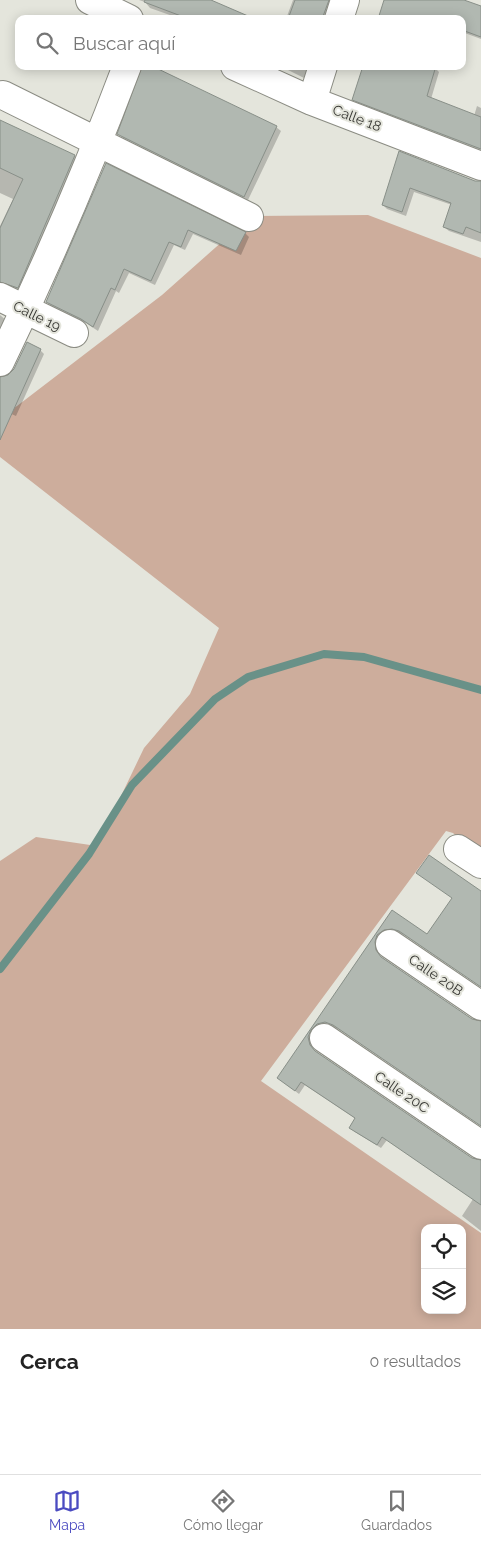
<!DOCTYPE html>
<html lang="es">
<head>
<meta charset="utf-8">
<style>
  body { margin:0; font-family:Raleway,sans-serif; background:#f6f6f6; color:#222 }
  .controls { position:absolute; right:15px; bottom:15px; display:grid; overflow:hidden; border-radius:10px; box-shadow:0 2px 12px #0003 }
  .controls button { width:45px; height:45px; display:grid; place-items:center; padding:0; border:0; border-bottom:1px solid #e0e0e0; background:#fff; color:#222; font:25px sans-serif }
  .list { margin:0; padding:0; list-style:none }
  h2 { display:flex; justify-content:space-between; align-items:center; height:65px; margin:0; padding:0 20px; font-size:21px }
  h2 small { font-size:16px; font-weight:400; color:#767676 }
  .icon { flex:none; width:28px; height:28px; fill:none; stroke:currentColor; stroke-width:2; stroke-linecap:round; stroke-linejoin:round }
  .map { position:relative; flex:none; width:481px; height:1329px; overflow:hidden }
  .search { position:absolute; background:#fff; box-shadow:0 2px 12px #0003; left:15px; right:15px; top:15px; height:55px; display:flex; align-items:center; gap:12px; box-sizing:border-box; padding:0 18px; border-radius:10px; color:#767676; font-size:19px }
  .sheet { height:145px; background:#fff }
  nav { display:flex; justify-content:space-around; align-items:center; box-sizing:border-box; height:70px; border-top:1px solid #e0e0e0; background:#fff; font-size:14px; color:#767676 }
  nav a { display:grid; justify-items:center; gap:2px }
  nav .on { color:#4b4bc1 }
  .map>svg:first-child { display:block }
  .green { fill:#cdad9c; fill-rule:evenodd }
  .shadow { fill:#0003 }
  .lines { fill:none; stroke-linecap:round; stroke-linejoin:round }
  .stream { stroke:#699188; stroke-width:8 }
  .building { fill:#b1b8b1; stroke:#888f88 }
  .minor-casing { stroke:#8b8c83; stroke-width:30 }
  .minor { stroke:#fff; stroke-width:28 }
  .labels { text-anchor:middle; stroke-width:4; stroke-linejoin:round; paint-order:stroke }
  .street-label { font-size:14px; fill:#383834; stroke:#e4e5dc }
</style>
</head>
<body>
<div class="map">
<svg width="481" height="1329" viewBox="0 0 481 1329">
  <rect width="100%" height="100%" fill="#e4e5dc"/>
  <path class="green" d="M 368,215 L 481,258 L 481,858 L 453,833 L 446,831 L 261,1081 L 481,1233 L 481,1329 L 0,1329 L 0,861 L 36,837 L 97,846 L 144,748 L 190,694 L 219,628 L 0,457 L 0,417 L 17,406 L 162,295 L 251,216 ZM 425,1228 L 462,1228 L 462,1310 L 425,1310 Z"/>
  <path class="shadow" d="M 139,0 L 213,0 L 212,2 L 248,19 L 181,19 L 150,8 L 145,2 Z
    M 293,0 L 335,0 L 328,19 L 286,19 Z
    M 385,0 L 460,0 L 481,7 L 481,39 L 462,32 L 462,19 Z
    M 280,66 L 311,66 L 306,79 Z
    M 435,68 L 439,72 L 431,99 L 474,116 L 477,106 L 481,108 L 481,151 L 358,104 L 353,99 Z
    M 0,121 L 75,156 L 79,160 L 22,292 L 12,287 L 3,285 L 0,287 L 0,226 L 13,199 L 0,193 Z
    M 276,127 L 281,131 L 248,200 L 123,138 L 119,134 Z
    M 400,153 L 476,182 L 481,182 L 481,242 L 449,231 L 444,227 L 452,205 L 414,192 L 406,216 L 387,209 L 383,205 Z
    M 106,165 L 245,233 L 249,237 L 241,255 L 193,234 L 185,250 L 174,245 L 155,285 L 129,273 L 119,293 L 116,291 L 98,331 L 86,323 L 51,306 L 47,302 Z
    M 0,315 L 8,322 L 0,338 Z
    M 40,350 L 44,354 L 16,416 L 0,409 L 0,379 L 9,376 Z
    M 418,873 L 481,893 L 481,987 L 404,935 L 397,932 L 388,934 L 378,947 L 380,956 L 472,1020 L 481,1022 L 481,1126 L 338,1029 L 331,1026 L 322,1028 L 312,1041 L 314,1050 L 472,1159 L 481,1162 L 481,1231 L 462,1216 L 473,1199 L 387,1140 L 381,1148 L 355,1132 L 350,1127 L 356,1119 L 305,1085 L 299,1094 L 278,1078 L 392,911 L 428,936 L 453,898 Z"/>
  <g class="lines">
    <path class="stream" d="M 0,969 L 89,854 L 132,785 L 215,699 L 248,677 L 324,654 L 364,657 L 481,690"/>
  </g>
  <path class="building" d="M 145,0 L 211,0 L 255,19 L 189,19 L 144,2 Z
    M 295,0 L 329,0 L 322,19 L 288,19 Z
    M 384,0 L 464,0 L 481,6 L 481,37 L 462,30 L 462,19 L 378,19 Z
    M 142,66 L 152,66 L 277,126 L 244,197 L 117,134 Z
    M 363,66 L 436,66 L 427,96 L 481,117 L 481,149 L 352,100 Z
    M 0,120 L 75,155 L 18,288 L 0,282 L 0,228 L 23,179 L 0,168 Z
    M 399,151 L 475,181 L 481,181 L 481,233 L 466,227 L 463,234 L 443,227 L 451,203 L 410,188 L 402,212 L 382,205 Z
    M 106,163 L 246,232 L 236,251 L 188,230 L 181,247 L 169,242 L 151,281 L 124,269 L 115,290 L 111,288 L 93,327 L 81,319 L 46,302 Z
    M 27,342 L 41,349 L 0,440 L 0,377 L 8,375 L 14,369 Z
    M 429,855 L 481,891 L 481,987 L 399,931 L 392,929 L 384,930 L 377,935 L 375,942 L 376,950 L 381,957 L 472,1019 L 481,1021 L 481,1126 L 333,1025 L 325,1022 L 317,1024 L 311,1030 L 308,1037 L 310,1045 L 315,1051 L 472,1158 L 481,1160 L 481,1205 L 382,1137 L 377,1145 L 349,1128 L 355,1118 L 301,1082 L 295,1091 L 277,1078 L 392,910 L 427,934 L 452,898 L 416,873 Z"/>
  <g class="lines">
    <g class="minor-casing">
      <path id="minor" d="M 90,0 L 129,19
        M 339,19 L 345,0
        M 235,66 L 312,101 L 481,166
        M 3,95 L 249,217
        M 312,101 L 323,66
        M 0,297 L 74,333
        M 0,362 C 47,265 89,167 127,66
        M 458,849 L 481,864
        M 390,944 L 481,1006
        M 324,1038 L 481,1145"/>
    </g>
    <use href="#minor" class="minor"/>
  </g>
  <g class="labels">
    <g class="street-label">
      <text transform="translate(357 118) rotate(21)" y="5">Calle 18</text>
      <text transform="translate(37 316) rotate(26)" y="5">Calle 19</text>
      <text transform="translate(436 975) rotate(34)" y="5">Calle 20B</text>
      <text transform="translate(402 1092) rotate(34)" y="5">Calle 20C</text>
    </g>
  </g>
</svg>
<div class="controls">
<button><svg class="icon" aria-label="locate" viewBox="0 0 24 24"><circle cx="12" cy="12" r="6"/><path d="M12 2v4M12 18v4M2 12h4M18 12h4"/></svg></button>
<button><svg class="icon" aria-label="layers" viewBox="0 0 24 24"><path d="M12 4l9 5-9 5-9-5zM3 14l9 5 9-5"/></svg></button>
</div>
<div class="search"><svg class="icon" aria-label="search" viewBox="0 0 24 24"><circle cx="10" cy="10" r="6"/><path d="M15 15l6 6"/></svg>Buscar aquí</div>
</div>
<section class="sheet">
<h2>Cerca<small>0 resultados</small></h2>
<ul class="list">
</ul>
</section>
<nav>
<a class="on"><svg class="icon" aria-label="map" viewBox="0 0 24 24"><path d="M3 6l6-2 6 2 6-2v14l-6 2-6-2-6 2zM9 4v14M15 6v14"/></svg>Mapa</a>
<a><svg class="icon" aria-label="directions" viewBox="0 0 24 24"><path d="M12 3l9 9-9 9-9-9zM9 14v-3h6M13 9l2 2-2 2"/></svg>Cómo llegar</a>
<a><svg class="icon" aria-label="saved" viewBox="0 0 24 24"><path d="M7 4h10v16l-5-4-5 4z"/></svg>Guardados</a>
</nav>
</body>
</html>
